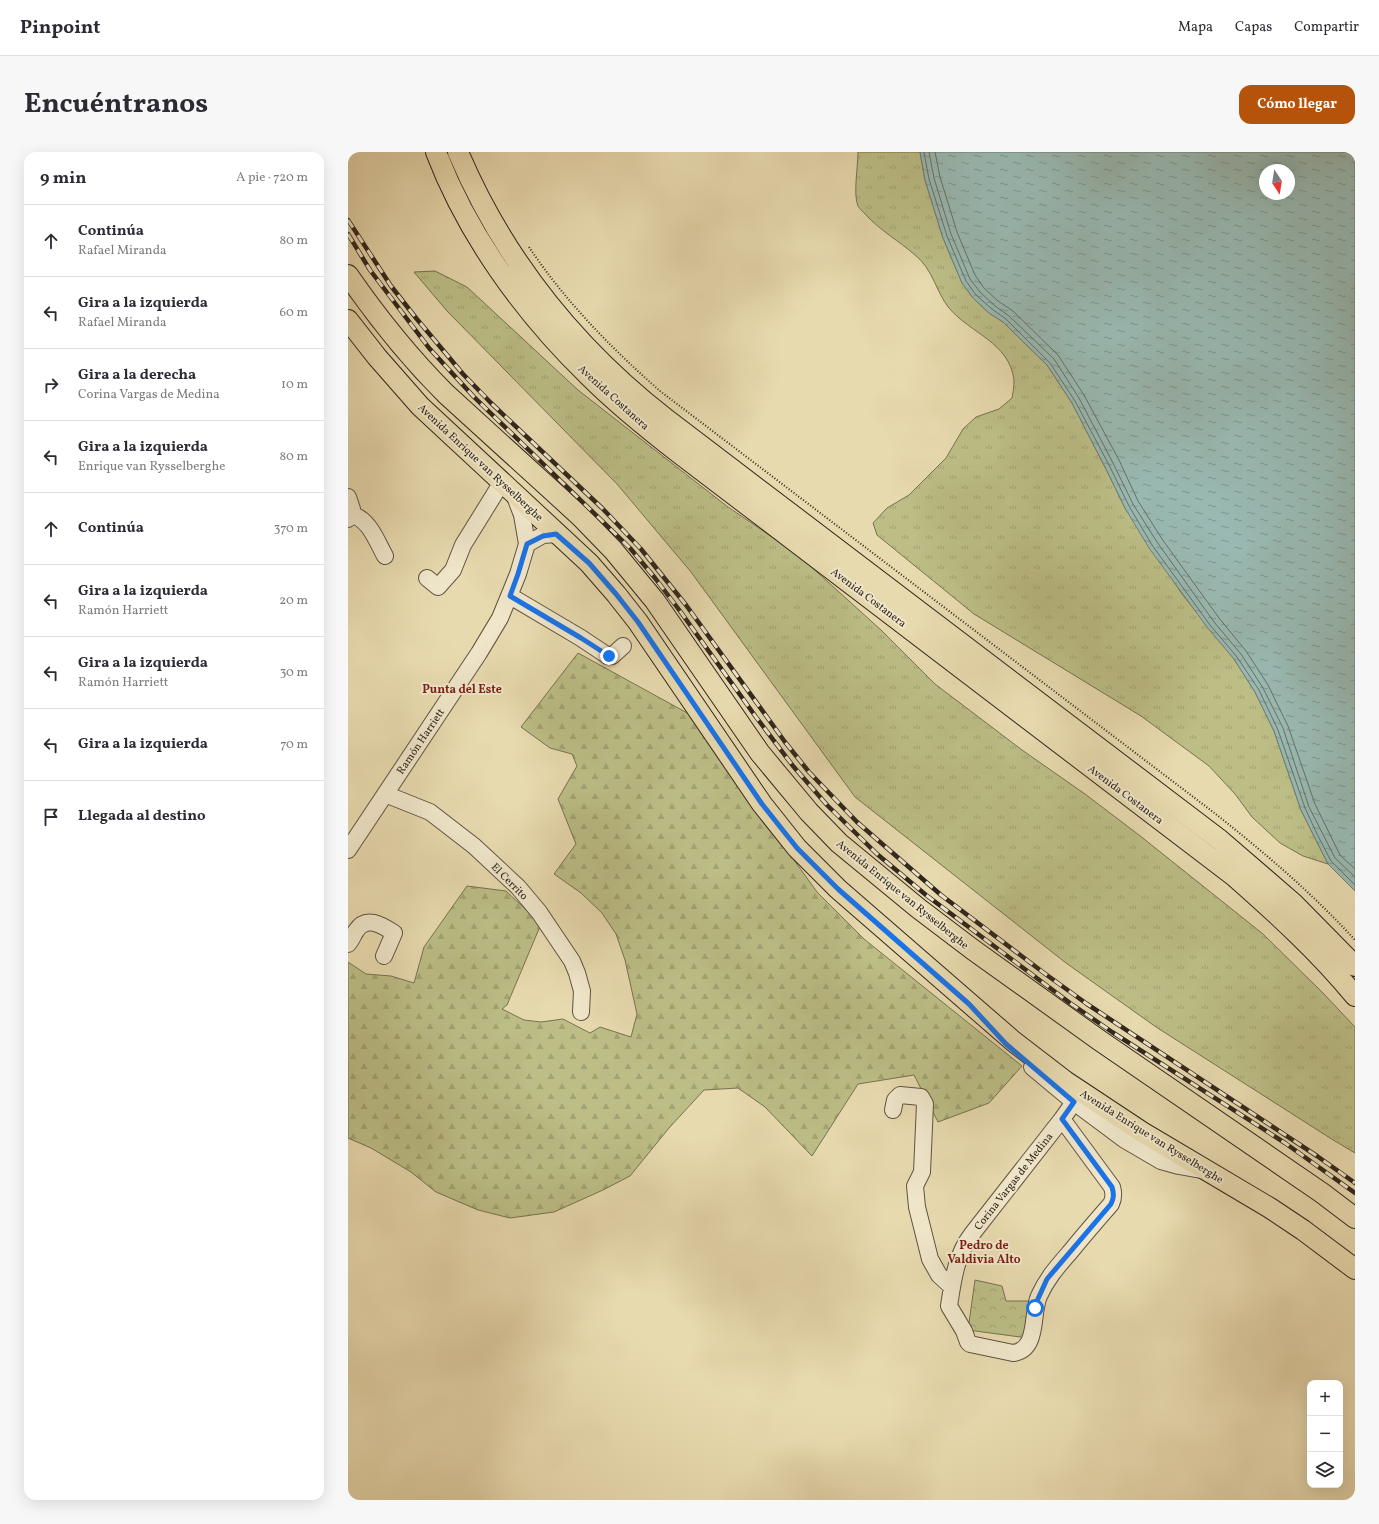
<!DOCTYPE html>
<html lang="es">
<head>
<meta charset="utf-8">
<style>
  body { margin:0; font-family:Vollkorn,serif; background:#f7f7f7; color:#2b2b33 }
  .controls { position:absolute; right:12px; bottom:12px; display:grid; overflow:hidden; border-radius:8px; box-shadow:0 4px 16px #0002 }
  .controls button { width:36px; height:36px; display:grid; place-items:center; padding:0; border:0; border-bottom:1px solid #e1e1e2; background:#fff; color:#2b2b33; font:20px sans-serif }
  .compass { position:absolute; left:911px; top:12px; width:36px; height:36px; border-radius:50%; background:#fff; box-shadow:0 4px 16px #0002; rotate:168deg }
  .stop { position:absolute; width:12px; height:12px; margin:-9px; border:3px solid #1a73e8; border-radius:50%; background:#fff }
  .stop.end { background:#1a73e8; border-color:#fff; box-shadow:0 1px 4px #0008 }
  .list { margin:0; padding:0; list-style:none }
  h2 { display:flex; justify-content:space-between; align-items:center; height:52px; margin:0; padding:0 16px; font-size:17px }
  h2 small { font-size:13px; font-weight:400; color:#7c7c81 }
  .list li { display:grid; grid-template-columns:26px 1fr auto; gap:12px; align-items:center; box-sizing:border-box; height:72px; padding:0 16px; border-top:1px solid #e1e1e2 }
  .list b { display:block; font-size:15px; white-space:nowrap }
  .list p { margin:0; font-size:13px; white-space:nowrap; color:#7c7c81 }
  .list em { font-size:13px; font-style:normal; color:#7c7c81 }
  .icon { flex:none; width:22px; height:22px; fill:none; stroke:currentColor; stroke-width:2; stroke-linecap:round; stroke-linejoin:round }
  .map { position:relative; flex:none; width:1007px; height:1348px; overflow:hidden; border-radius:12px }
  header { display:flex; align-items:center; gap:24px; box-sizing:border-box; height:56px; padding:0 20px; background:#fff; border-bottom:1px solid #e1e1e2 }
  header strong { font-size:19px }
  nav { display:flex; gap:22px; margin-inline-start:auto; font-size:14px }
  .intro { display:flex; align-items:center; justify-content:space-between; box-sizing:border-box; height:96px; padding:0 24px }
  h1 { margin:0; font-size:28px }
  .button { padding:10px 18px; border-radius:12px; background:#b45309; color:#fff; font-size:14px; font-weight:700 }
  main { display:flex; gap:24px; padding:0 24px }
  aside { flex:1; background:#fff; border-radius:12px; box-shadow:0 4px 16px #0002 }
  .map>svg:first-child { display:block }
  .grass { fill:url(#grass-tufts); stroke:#767251 }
  .forest { fill:url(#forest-firs); stroke:#767251 }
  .park { fill:url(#park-crowns); stroke:#767251 }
  .water { fill:url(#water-ripples); stroke:#6f7e76; fill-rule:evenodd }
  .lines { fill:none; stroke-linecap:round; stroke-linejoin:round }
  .shore { stroke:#657067; stroke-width:1 }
  .minor-casing { stroke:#5f5341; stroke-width:18 }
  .major-casing { stroke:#31261c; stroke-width:22 }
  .path { stroke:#31261c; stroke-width:2; stroke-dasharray:1 2; stroke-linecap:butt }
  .minor { stroke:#f0e7cb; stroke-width:16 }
  .major { stroke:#e8daaf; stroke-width:20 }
  .rail-casing { stroke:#31261c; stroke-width:4.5 }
  .rail { stroke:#f0e7cb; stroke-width:3; stroke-dasharray:9; stroke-linecap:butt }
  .route { stroke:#1a73e8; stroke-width:5 }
  .labels { text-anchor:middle; stroke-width:4; stroke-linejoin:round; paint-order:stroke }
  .street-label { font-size:11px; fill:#31261c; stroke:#f0e7cb }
  .neighbourhood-label { font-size:12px; font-weight:bold; fill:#7a1f14; stroke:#f0e7cb }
</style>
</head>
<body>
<header>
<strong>Pinpoint</strong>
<nav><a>Mapa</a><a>Capas</a><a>Compartir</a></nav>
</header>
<div class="intro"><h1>Encuéntranos</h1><a class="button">Cómo llegar</a></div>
<main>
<aside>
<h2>9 min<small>A pie · 720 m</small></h2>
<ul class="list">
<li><svg class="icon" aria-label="ahead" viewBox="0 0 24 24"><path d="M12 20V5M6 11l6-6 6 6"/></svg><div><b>Continúa</b><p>Rafael Miranda</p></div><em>80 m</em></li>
<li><svg class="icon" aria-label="left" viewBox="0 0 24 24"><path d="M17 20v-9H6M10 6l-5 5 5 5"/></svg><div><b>Gira a la izquierda</b><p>Rafael Miranda</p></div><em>60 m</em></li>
<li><svg class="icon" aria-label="right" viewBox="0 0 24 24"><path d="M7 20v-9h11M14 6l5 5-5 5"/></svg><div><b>Gira a la derecha</b><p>Corina Vargas de Medina</p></div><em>10 m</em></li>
<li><svg class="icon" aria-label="left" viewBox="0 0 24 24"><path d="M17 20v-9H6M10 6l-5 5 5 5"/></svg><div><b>Gira a la izquierda</b><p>Enrique van Rysselberghe</p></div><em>80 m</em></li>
<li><svg class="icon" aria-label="ahead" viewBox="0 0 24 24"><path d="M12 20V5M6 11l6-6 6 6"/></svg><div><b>Continúa</b></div><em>370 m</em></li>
<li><svg class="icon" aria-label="left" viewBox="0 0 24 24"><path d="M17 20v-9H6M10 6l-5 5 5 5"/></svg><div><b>Gira a la izquierda</b><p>Ramón Harriett</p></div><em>20 m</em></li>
<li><svg class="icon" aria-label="left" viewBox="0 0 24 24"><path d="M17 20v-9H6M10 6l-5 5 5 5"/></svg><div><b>Gira a la izquierda</b><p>Ramón Harriett</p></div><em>30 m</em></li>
<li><svg class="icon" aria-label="left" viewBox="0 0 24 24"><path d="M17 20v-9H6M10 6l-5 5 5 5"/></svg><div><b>Gira a la izquierda</b></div><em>70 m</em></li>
<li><svg class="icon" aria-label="arrive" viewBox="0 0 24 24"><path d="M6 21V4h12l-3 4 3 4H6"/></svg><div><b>Llegada al destino</b></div></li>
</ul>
</aside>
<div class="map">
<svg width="1007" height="1348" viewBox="0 0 1007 1348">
  <defs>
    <pattern id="grass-tufts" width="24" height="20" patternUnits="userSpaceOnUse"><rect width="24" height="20" fill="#bcbe86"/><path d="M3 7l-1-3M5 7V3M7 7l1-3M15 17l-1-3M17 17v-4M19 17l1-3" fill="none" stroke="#a2a373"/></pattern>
    <pattern id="forest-firs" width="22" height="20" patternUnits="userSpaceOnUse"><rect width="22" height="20" fill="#bcbe86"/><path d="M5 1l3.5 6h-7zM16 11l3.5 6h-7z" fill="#a2a373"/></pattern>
    <pattern id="park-crowns" width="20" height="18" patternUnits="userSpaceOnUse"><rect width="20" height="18" fill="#bcbe86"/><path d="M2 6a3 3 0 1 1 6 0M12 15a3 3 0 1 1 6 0" fill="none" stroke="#a2a373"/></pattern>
    <pattern id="water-ripples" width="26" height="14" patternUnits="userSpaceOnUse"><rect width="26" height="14" fill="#99b9b2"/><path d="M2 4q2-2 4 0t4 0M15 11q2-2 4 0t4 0" fill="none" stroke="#7d9690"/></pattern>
  </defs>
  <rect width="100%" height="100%" fill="#e8daaf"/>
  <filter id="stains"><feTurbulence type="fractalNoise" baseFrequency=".005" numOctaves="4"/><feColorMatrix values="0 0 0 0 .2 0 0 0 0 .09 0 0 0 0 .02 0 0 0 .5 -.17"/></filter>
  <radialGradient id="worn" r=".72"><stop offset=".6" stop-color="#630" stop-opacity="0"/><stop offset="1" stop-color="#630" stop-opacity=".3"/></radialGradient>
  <path class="grass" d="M 510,0 L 572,0 L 577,28 L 595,86 L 614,131 L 625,146 L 641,161 L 655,170 L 699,213 L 724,251 L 757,315 L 777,356 L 834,442 L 886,507 L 907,540 L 926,579 L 953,658 L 980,712 L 955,704 L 932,691 L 904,665 L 887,642 L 861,614 L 793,564 L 626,462 L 529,383 L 525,371 L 539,356 L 561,343 L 598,306 L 615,277 L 628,265 L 651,257 L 664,246 C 665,241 666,234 666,228 C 661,190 623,182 601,156 C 588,140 585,117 567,103 C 551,89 533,79 518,63 C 515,60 512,57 510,54 C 505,43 510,14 510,0 Z
    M 87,119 L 119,135 L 230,238 L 380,355 L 449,402 L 533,478 L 587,532 L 674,598 L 737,642 L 791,683 L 915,782 L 974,840 L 1007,875 L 1007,1001 L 982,986 L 808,875 L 718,811 L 507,645 L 343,420 L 269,332 L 99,159 L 66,120 Z"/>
  <path class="forest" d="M 230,501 L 341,562 L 469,740 L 516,787 L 674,914 L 641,951 L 590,970 L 566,923 L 510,932 L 464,1004 L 417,955 L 390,936 L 356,938 L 321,976 L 282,1024 L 255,1038 L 206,1060 L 162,1066 L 130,1058 L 88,1040 L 63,1020 L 23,996 L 0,986 L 0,810 L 18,822 L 43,824 L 66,831 L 76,795 L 119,734 L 158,739 L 193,772 L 159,853 L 154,857 L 176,868 L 193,870 L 215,867 L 242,881 L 252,875 L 283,885 L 289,862 L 277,808 L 268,782 L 254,761 L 233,741 L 206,722 L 228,692 L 210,647 L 229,614 L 224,602 L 202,596 L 173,575 Z"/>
  <path class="park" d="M 627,1128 L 654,1134 L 658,1149 L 689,1149 L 687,1187 L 620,1178 Z"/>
  <path class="water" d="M 572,0 L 1007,0 L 1007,739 L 980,712 L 953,658 L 926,579 L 907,540 L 886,507 L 859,475 L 801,396 L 777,356 L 757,315 L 724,251 L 699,213 L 655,170 L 641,161 L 625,146 L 614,131 L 595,86 L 577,28 ZM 917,18 L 941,18 L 941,42 L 917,42 Z"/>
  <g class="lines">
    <path class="shore" d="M 576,0 L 581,27 L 599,84 L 618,129 L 628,143 L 644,157 L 658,167 L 702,211 L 727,249 L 761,313 L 781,354 L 804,393 L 862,473 L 889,505 L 911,538 L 930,578 L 957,656 L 969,682 L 983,709 L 1007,733
      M 581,0 L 586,26 L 603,82 L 622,127 L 632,140 L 647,154 L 661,164 L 706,207 L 731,246 L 765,311 L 785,352 L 809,390 L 866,470 L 893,502 L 915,536 L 935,576 L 961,655 L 987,706 L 1007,725
      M 587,0 L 592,25 L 609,80 L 627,123 L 636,136 L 650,149 L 665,159 L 710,203 L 736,243 L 771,308 L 790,349 L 814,387 L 871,466 L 898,499 L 920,533 L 940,574 L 967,652 L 992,703 L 1007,717"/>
    <g class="minor-casing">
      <path id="minor" d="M 0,345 L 4,357 L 0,367
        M 3,362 C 22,368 28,388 37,404
        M 179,392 L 195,383 L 208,382
        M 79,426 L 90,435 L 105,418 L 115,393 L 154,330
        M 162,444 L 233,486 L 260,504 L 264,504 L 275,494
        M 37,642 L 82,660 L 126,694 L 170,735 L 191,760 L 224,809 L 229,821 L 234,839 L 233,860
        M 0,698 L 131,501 L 152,466 L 170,422 L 179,392 L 174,363 L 166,342
        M 0,792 C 4,788 5,783 8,779 C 18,763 34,773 46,781 L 36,804
        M 684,915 L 726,950 L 777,988 L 813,1009 L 831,1014 L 853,1018
        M 545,958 L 547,948 L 552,943 L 573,945 L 577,952 L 574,1020 L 567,1034 L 569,1055 L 582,1107 L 591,1123 L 604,1135
        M 714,967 L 764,1035 C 766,1042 766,1046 763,1052 C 749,1068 736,1083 723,1099 C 710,1114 699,1126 691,1144 C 683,1162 691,1198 665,1201 L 622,1192 L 620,1190 L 616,1179 L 601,1154 C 605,1128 608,1103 624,1082 L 714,967 L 726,950"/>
    </g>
    <g class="major-casing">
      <path id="major" d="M 88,0 C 120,84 177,162 241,224 C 269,252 300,277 331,301 L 886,724 C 929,762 971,800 1007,844
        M 110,0 C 155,106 227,196 318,267 L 872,688 L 945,751 L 1007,814
        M 0,123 C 29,165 61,205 98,242 L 232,364 L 265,398 L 307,449 L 412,601 L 461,660 L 491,691 L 570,756 L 624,797 L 751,888 L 974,1041 L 1007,1066
        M 0,168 L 29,205 L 72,254 L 241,411 L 268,442 L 290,470 L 414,652 L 449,696 L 490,737 L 665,889 L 717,929 L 794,980 L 922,1056 L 955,1078 L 1007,1117"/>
    </g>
    <path class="path" d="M 181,95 C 217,149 263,196 312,239 L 869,663 C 918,702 965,742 1007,788"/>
    <use href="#minor" class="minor"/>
    <use href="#major" class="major"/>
    <g class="rail-casing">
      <path id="rail" d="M 0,68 L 43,134 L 68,166 L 115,222 L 143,251 L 254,356 L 293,397 L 338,453 L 437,590 L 461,620 L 509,670 L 593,743 L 696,821 L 739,852 L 969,1004 L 1007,1031
        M 0,82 L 22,118 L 81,196 L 126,245 L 282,396 L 307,426 L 332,459 L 408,565 L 445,614 L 479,653 L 529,702 L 578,743 L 722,851 L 764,880 L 937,991 L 1007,1041"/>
    </g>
    <use href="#rail" class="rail"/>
  </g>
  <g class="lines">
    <path class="route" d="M 261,504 L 233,486 L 162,444 L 170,422 L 179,392 L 195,384 L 208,382 L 241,411 L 268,442 L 290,470 L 414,652 L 449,696 L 490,737 L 621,852 L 658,892 L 726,950 L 714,967 L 764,1035 C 766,1042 766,1046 763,1052 L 699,1127 L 689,1149 L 687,1156"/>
  </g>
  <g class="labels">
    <g class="street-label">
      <text transform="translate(266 245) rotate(42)" y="4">Avenida Costanera</text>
      <text transform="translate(133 310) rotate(43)" y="4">Avenida Enrique van Rysselberghe</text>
      <text transform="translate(521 445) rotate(37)" y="4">Avenida Costanera</text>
      <text transform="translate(72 589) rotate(-56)" y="4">Ramón Harriett</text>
      <text transform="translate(778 642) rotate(37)" y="4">Avenida Costanera</text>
      <text transform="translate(162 729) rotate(45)" y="4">El Cerrito</text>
      <text transform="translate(555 742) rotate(39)" y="4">Avenida Enrique van Rysselberghe</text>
      <text transform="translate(804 984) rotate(32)" y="4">Avenida Enrique van Rysselberghe</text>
      <text transform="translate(665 1029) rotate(-52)" y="4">Corina Vargas de Medina</text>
    </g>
    <g class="neighbourhood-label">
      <text x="114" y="541">Punta del Este</text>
      <text x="636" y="1097">Pedro de<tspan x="636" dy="14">Valdivia Alto</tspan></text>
    </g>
  </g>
  <rect width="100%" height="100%" filter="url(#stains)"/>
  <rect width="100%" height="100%" fill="url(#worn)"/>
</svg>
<div class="controls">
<button>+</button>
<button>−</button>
<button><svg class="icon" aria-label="layers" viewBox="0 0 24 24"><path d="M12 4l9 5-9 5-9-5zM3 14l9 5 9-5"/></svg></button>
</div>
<svg class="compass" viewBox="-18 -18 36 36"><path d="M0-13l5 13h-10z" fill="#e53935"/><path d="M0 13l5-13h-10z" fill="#7c7c81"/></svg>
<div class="stop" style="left:687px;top:1156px"></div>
<div class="stop end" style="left:261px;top:504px"></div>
</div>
</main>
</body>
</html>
